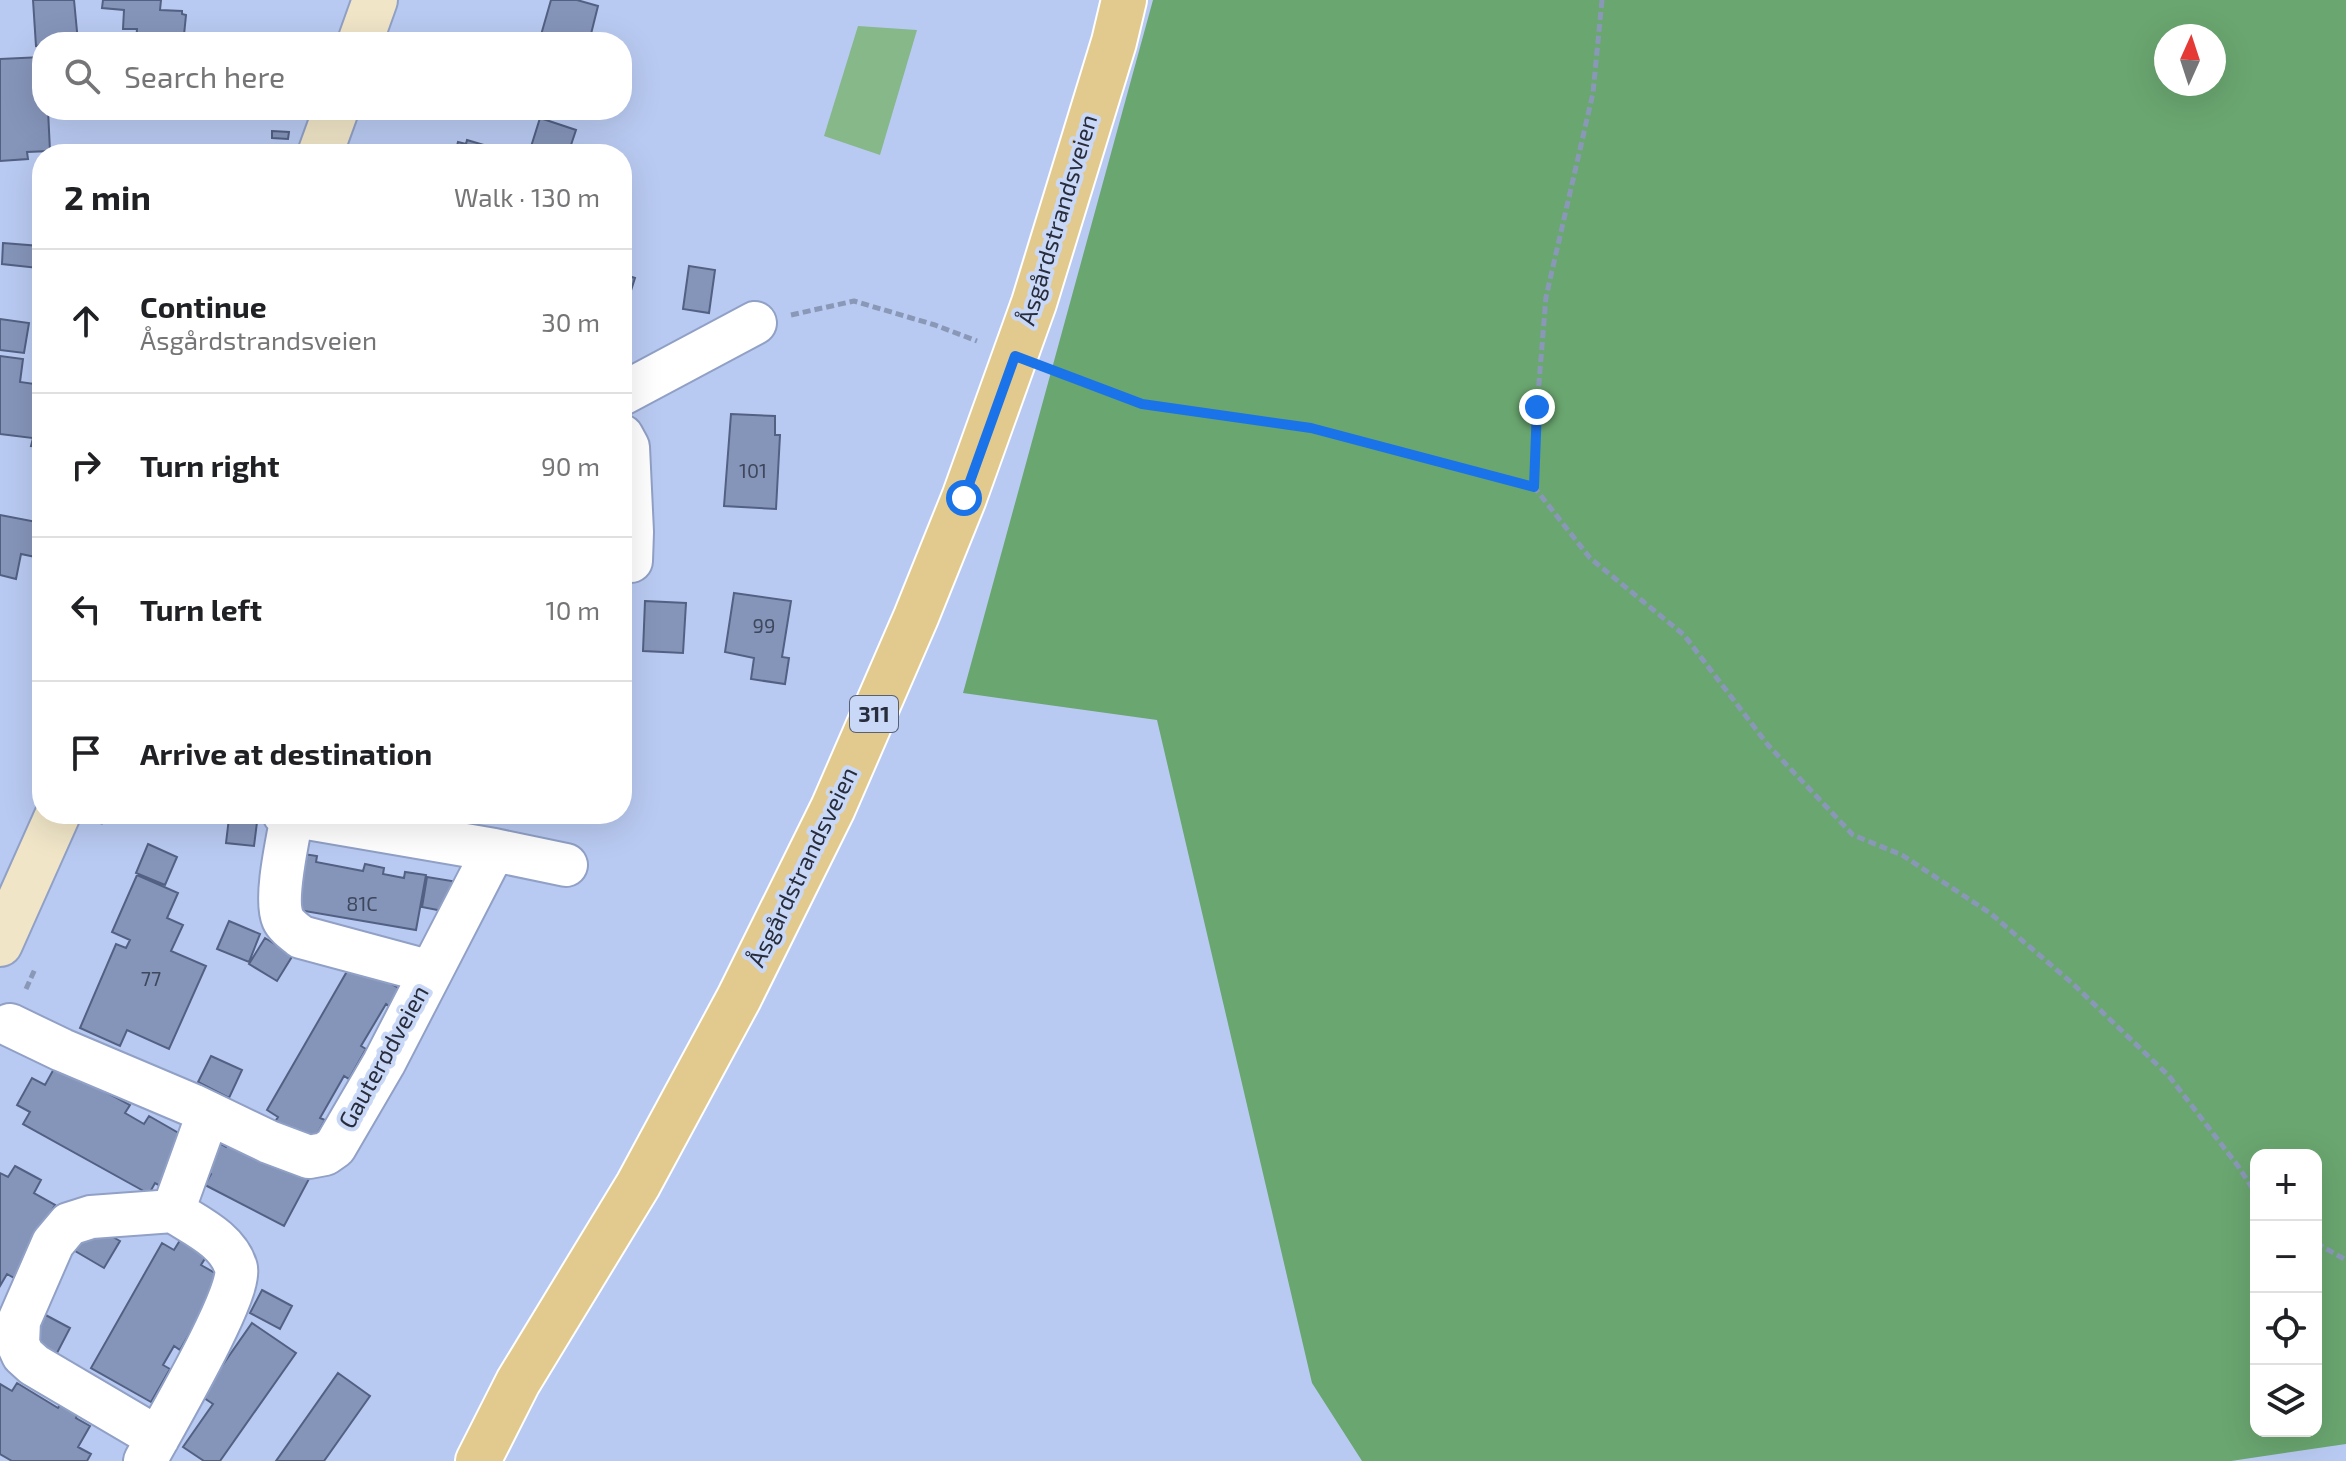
<!DOCTYPE html>
<html lang="en">
<head>
<meta charset="utf-8">
<style>
  body { margin:0; font-family:"Exo 2",sans-serif; background:#f6f6f6; color:#202124 }
  .controls { position:absolute; right:24px; bottom:24px; display:grid; overflow:hidden; border-radius:16px; box-shadow:0 8px 32px #0002 }
  .controls button { width:72px; height:72px; display:grid; place-items:center; padding:0; border:0; border-bottom:2px solid #e0e0e0; background:#fff; color:#202124; font:40px sans-serif }
  .compass { position:absolute; left:2154px; top:24px; width:72px; height:72px; border-radius:50%; background:#fff; box-shadow:0 8px 32px #0002; rotate:3deg }
  .stop { position:absolute; width:24px; height:24px; margin:-18px; border:6px solid #1a73e8; border-radius:50%; background:#fff }
  .stop.end { background:#1a73e8; border-color:#fff; box-shadow:0 2px 8px #0008 }
  .list { margin:0; padding:0; list-style:none }
  h2 { display:flex; justify-content:space-between; align-items:center; height:104px; margin:0; padding:0 32px; font-size:34px }
  h2 small { font-size:26px; font-weight:400; color:#757577 }
  .list li { display:grid; grid-template-columns:52px 1fr auto; gap:24px; align-items:center; box-sizing:border-box; height:144px; padding:0 32px; border-top:2px solid #e0e0e0 }
  .list b { display:block; font-size:30px; white-space:nowrap }
  .list p { margin:0; font-size:26px; white-space:nowrap; color:#757577 }
  .list em { font-size:26px; font-style:normal; color:#757577 }
  .icon { flex:none; width:44px; height:44px; fill:none; stroke:currentColor; stroke-width:2; stroke-linecap:round; stroke-linejoin:round }
  .map { position:relative; flex:none; width:2346px; height:1461px; overflow:hidden }
  .search { position:absolute; background:#fff; box-shadow:0 8px 32px #0002; left:32px; top:32px; width:600px; height:88px; display:flex; align-items:center; gap:20px; box-sizing:border-box; padding:0 28px; border-radius:32px; color:#757577; font-size:30px }
  .panel { position:absolute; background:#fff; box-shadow:0 8px 32px #0002; left:32px; top:144px; width:600px; height:680px; border-radius:32px }
  .map>svg:first-child { display:block }
  .green { fill:#86b88a }
  .forest { fill:#6aa670; fill-rule:evenodd }
  .building { fill:#8595ba; stroke:#526083; stroke-width:2 }
  .lines { fill:none; stroke-linecap:round; stroke-linejoin:round }
  .minor-casing { stroke:#90a0c6; stroke-width:46 }
  .secondary-casing { stroke:#90a0c6; stroke-width:48 }
  .primary-casing { stroke:#fff; stroke-width:48 }
  .path { stroke:#8a98b8; stroke-width:5; stroke-dasharray:8 4; stroke-linecap:butt }
  .minor { stroke:#fff; stroke-width:42 }
  .secondary { stroke:#f0e5c7; stroke-width:44 }
  .primary { stroke:#e2ca8f; stroke-width:44 }
  .route { stroke:#1a73e8; stroke-width:10 }
  .labels { text-anchor:middle; stroke-width:8; stroke-linejoin:round; paint-order:stroke }
  .number-label { font-size:20px; fill:#3e475c }
  .shield { fill:#cad8f8; stroke:#586074; stroke-width:2 }
  .shield-label { font-size:22px; font-weight:bold; fill:#272d3c }
  .street-label { font-size:24px; fill:#272d3c; stroke:#cad8f8 }
</style>
</head>
<body>
<div class="map">
<svg width="2346" height="1461" viewBox="0 0 2346 1461">
  <rect width="100%" height="100%" fill="#b9caf2"/>
  <path class="green" d="M 858,26 L 917,30 L 880,155 L 824,136 Z"/>
  <path class="forest" d="M 1153,0 L 2346,0 L 2346,1444 L 2231,1461 L 1362,1461 L 1312,1383 L 1157,720 L 963,693 ZM 2166,36 L 2214,36 L 2214,84 L 2166,84 ZM 2256,1155 L 2316,1155 L 2316,1431 L 2256,1431 Z"/>
  <path class="building" d="M 33,0 L 74,0 L 78,42 L 42,42 L 42,45 L 36,46 Z
    M 103,0 L 161,0 L 160,10 L 182,11 L 182,14 L 186,15 L 184,35 L 180,35 L 180,42 L 136,42 L 137,29 L 123,29 L 124,10 L 102,8 Z
    M 551,0 L 577,0 L 598,6 L 589,42 L 539,42 Z
    M 42,57 L 42,110 L 48,110 L 50,151 L 27,152 L 28,159 L 0,161 L 0,59 Z
    M 540,118 L 576,130 L 568,154 L 529,153 Z
    M 272,131 L 289,132 L 288,139 L 272,138 Z
    M 467,140 L 514,154 L 455,154 L 458,142 L 466,144 Z
    M 3,243 L 40,246 L 38,268 L 2,264 Z
    M 689,266 L 715,270 L 709,313 L 683,309 Z
    M 622,274 L 635,278 L 622,319 Z
    M 0,319 L 29,323 L 24,353 L 0,350 Z
    M 0,356 L 23,359 L 20,382 L 42,385 L 42,447 L 31,446 L 33,438 L 0,434 Z
    M 731,414 L 775,416 L 775,435 L 780,435 L 776,509 L 724,506 Z
    M 0,515 L 42,523 L 40,558 L 21,554 L 16,579 L 0,575 Z
    M 734,593 L 791,601 L 782,657 L 789,658 L 785,684 L 751,679 L 754,658 L 725,652 Z
    M 645,601 L 686,603 L 683,653 L 643,651 Z
    M 229,818 L 257,822 L 254,846 L 226,843 Z
    M 148,844 L 177,857 L 165,885 L 136,873 Z
    M 297,853 L 317,856 L 316,862 L 363,871 L 365,864 L 384,868 L 383,874 L 404,878 L 405,872 L 426,875 L 416,930 L 287,908 Z
    M 137,875 L 178,893 L 167,918 L 183,925 L 171,951 L 206,966 L 169,1049 L 127,1030 L 120,1046 L 80,1028 L 116,944 L 126,948 L 130,940 L 112,932 Z
    M 427,877 L 458,882 L 453,913 L 422,907 Z
    M 229,921 L 260,934 L 249,962 L 217,949 Z
    M 265,938 L 293,955 L 277,981 L 249,964 Z
    M 353,961 L 400,989 L 390,1007 L 386,1004 L 361,1046 L 366,1049 L 349,1079 L 344,1076 L 320,1118 L 325,1120 L 315,1138 L 304,1132 L 296,1146 L 270,1130 L 278,1117 L 267,1110 Z
    M 211,1056 L 242,1070 L 229,1098 L 198,1082 Z
    M 56,1065 L 130,1105 L 125,1113 L 144,1124 L 149,1116 L 182,1135 L 168,1190 L 155,1183 L 149,1194 L 23,1124 L 30,1112 L 17,1105 L 32,1078 L 45,1085 Z
    M 232,1136 L 246,1151 L 290,1173 L 293,1168 L 310,1177 L 284,1226 L 205,1185 L 211,1174 L 198,1166 L 212,1139 L 226,1147 Z
    M 15,1166 L 41,1180 L 34,1193 L 55,1205 L 14,1278 L 7,1274 L 0,1286 L 0,1173 L 8,1177 Z
    M 90,1224 L 120,1241 L 104,1268 L 75,1251 Z
    M 182,1237 L 209,1252 L 201,1265 L 222,1277 L 180,1350 L 174,1346 L 163,1365 L 170,1369 L 151,1402 L 91,1368 L 162,1243 L 174,1250 Z
    M 262,1290 L 292,1306 L 280,1329 L 250,1313 Z
    M 40,1312 L 70,1328 L 56,1355 L 26,1340 Z
    M 252,1323 L 296,1353 L 220,1461 L 204,1461 L 183,1447 L 213,1404 L 201,1396 Z
    M 338,1373 L 370,1396 L 324,1461 L 276,1461 Z
    M 17,1383 L 58,1408 L 62,1402 L 79,1412 L 76,1418 L 90,1426 L 78,1447 L 91,1454 L 87,1461 L 12,1461 L 0,1454 L 0,1384 L 12,1391 Z"/>
  <g class="lines">
    <g class="minor-casing">
      <path id="minor" d="M 622,394 L 755,323
        M 622,436 L 628,447 L 632,532 L 631,561
        M 284,814 L 494,850 L 566,865
        M 292,816 C 288,839 274,899 283,919 C 286,926 295,932 301,937 L 431,972 L 494,850
        M 10,1025 L 62,1050 L 192,1105 L 269,1142 L 309,1157 L 325,1154 L 335,1147 L 384,1063 L 431,972
        M 158,1438 L 34,1365 L 23,1355 L 18,1344 L 19,1321 L 53,1243 L 69,1224 L 91,1217 L 173,1211 L 208,1114
        M 145,1461 C 161,1431 243,1293 236,1268 C 228,1240 196,1226 173,1211"/>
    </g>
    <g class="secondary-casing">
      <path id="secondary" d="M 360,42 L 375,0
        M 320,154 L 336,110
        M 0,944 L 58,814"/>
    </g>
    <g class="primary-casing">
      <path id="primary" d="M 478,1461 L 518,1382 L 638,1185 L 739,998 L 833,808 L 916,617 L 964,498 L 1034,303 L 1114,42 L 1124,0"/>
    </g>
    <path class="path" d="M 1602,0 L 1593,93 L 1546,297 L 1537,407 L 1534,487 L 1590,558 L 1684,635 L 1768,745 L 1853,835 L 1902,855 L 1990,913 L 2072,983 L 2169,1076 L 2238,1166 L 2256,1194
      M 791,315 L 854,301 L 935,325 L 977,341
      M 1054,370 L 1142,404 L 1311,428 L 1534,487
      M 100,824 L 104,814
      M 26,989 L 35,969
      M 2316,1243 L 2346,1260"/>
    <use href="#minor" class="minor"/>
    <use href="#secondary" class="secondary"/>
    <use href="#primary" class="primary"/>
  </g>
  <g class="lines">
    <path class="route" d="M 964,498 L 1015,356 L 1142,404 L 1311,428 L 1534,487 L 1537,407"/>
  </g>
  <g class="labels">
    <g class="number-label">
      <text x="753" y="478">101</text>
      <text x="764" y="633">99</text>
      <text x="362" y="911">81C</text>
      <text x="151" y="986">77</text>
    </g>
    <rect class="shield" x="850" y="696" width="48" height="36" rx="6"/>
    <g class="shield-label">
      <text x="874" y="722">311</text>
    </g>
    <g class="street-label">
      <text transform="translate(1058 220) rotate(-73)" y="8">Åsgårdstrandsveien</text>
      <text transform="translate(803 867) rotate(-64)" y="8">Åsgårdstrandsveien</text>
      <text transform="translate(384 1057) rotate(-61)" y="8">Gauterødveien</text>
    </g>
  </g>
</svg>
<div class="controls">
<button>+</button>
<button>−</button>
<button><svg class="icon" aria-label="locate" viewBox="0 0 24 24"><circle cx="12" cy="12" r="6"/><path d="M12 2v4M12 18v4M2 12h4M18 12h4"/></svg></button>
<button><svg class="icon" aria-label="layers" viewBox="0 0 24 24"><path d="M12 4l9 5-9 5-9-5zM3 14l9 5 9-5"/></svg></button>
</div>
<svg class="compass" viewBox="-18 -18 36 36"><path d="M0-13l5 13h-10z" fill="#e53935"/><path d="M0 13l5-13h-10z" fill="#757577"/></svg>
<div class="stop" style="left:964px;top:498px"></div>
<div class="stop end" style="left:1537px;top:407px"></div>
<div class="search"><svg class="icon" aria-label="search" viewBox="0 0 24 24"><circle cx="10" cy="10" r="6"/><path d="M15 15l6 6"/></svg>Search here</div>
<section class="panel">
<h2>2 min<small>Walk · 130 m</small></h2>
<ul class="list">
<li><svg class="icon" aria-label="ahead" viewBox="0 0 24 24"><path d="M12 20V5M6 11l6-6 6 6"/></svg><div><b>Continue</b><p>Åsgårdstrandsveien</p></div><em>30 m</em></li>
<li><svg class="icon" aria-label="right" viewBox="0 0 24 24"><path d="M7 20v-9h11M14 6l5 5-5 5"/></svg><div><b>Turn right</b></div><em>90 m</em></li>
<li><svg class="icon" aria-label="left" viewBox="0 0 24 24"><path d="M17 20v-9H6M10 6l-5 5 5 5"/></svg><div><b>Turn left</b></div><em>10 m</em></li>
<li><svg class="icon" aria-label="arrive" viewBox="0 0 24 24"><path d="M6 21V4h12l-3 4 3 4H6"/></svg><div><b>Arrive at destination</b></div></li>
</ul>
</section>
</div>
</body>
</html>
